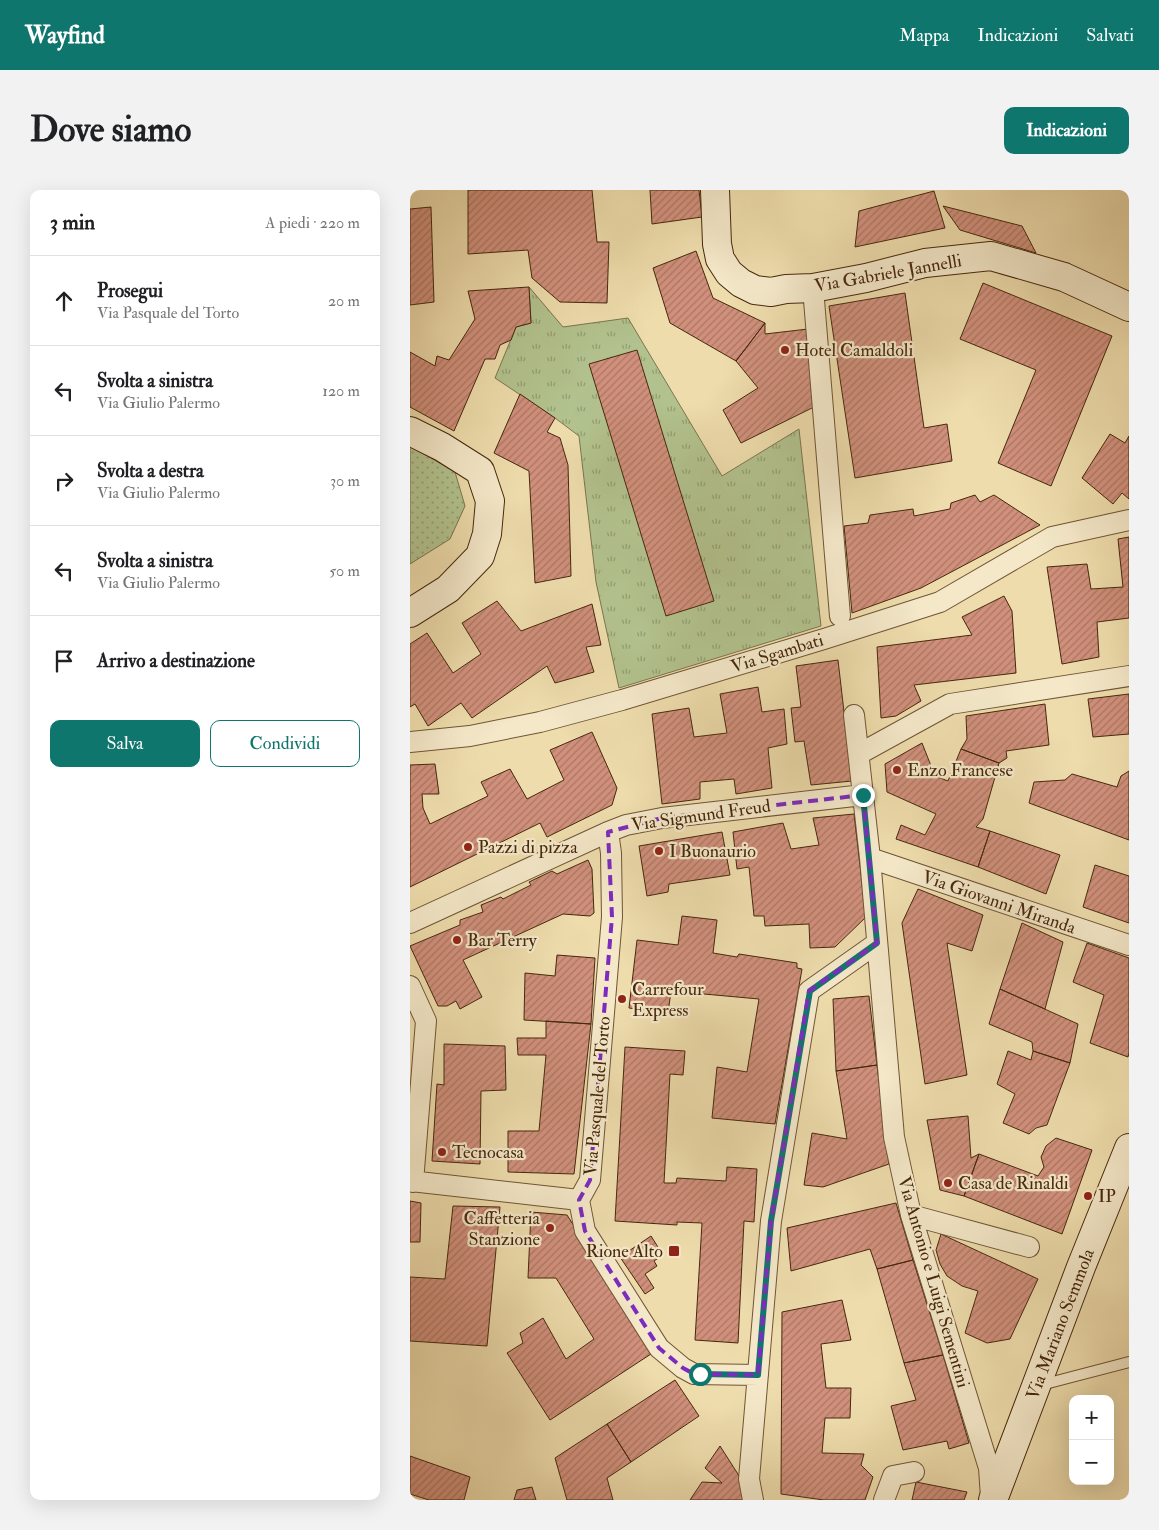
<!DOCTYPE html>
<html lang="it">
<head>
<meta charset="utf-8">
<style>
  body { margin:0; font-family:"IM FELL Double Pica",serif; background:#f2f2f2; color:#202124 }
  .controls { position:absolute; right:15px; bottom:15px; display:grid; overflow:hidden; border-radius:10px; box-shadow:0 5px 20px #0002 }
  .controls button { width:45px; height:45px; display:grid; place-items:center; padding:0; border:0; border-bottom:1px solid #e0e0e0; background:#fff; color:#202124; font:25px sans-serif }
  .stop { position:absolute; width:15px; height:15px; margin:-11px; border:4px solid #0f766e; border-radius:50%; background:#fff }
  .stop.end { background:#0f766e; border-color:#fff; box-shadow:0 1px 5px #0008 }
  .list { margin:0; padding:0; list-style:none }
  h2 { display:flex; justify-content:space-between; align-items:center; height:65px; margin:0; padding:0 20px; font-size:21px }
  h2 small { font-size:16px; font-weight:400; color:#757577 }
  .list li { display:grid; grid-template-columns:32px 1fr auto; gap:15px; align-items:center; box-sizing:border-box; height:90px; padding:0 20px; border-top:1px solid #e0e0e0 }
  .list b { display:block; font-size:19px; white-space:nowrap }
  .list p { margin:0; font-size:16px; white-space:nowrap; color:#757577 }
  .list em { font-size:16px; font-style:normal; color:#757577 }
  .actions { display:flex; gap:10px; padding:15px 20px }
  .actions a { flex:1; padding:11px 0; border:1px solid #0f766e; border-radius:10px; text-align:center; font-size:18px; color:#0f766e }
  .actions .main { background:#0f766e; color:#fff }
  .icon { flex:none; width:28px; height:28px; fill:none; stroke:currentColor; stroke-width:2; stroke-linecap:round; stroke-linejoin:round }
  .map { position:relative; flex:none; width:719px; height:1310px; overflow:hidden; border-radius:10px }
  header { display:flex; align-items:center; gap:30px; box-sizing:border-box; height:70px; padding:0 25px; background:#0f766e; color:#fff }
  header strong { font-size:24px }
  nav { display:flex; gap:28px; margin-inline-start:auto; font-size:18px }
  .intro { display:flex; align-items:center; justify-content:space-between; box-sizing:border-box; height:120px; padding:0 30px }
  h1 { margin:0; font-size:35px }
  .button { padding:12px 22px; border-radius:10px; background:#0f766e; color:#fff; font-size:18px; font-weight:700 }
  main { display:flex; gap:30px; padding:0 30px }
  aside { flex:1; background:#fff; border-radius:10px; box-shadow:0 5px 20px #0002 }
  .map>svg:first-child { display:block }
  .grass { fill:url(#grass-tufts); stroke:#7c754e }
  .park { fill:url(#park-dots); stroke:#7c754e }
  .building { fill:url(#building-hatch); stroke:#46280d }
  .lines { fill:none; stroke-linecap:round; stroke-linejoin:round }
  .lane-casing { stroke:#705535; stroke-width:12 }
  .street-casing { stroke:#705535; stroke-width:22 }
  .secondary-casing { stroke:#46280d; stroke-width:30 }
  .lane { stroke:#f4e8c9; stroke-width:10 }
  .street { stroke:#f4e8c9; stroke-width:20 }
  .secondary { stroke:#f4e8c9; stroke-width:28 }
  .route { stroke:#0f766e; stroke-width:6 }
  .marked { fill:none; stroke:#7b2cbf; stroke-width:4; stroke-dasharray:10 6; stroke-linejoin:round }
  .poi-dot { fill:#8f2418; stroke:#f4e8c9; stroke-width:2 }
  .labels { text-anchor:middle; stroke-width:4.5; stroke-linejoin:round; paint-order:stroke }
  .street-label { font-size:18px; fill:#46280d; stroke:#f4e8c9 }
  .poi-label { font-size:18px; fill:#46280d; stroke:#f4e8c9; text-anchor:start }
</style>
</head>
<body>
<header>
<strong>Wayfind</strong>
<nav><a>Mappa</a><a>Indicazioni</a><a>Salvati</a></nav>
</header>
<div class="intro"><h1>Dove siamo</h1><a class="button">Indicazioni</a></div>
<main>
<aside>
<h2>3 min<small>A piedi · 220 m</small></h2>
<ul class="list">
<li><svg class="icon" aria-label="ahead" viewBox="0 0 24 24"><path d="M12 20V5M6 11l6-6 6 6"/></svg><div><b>Prosegui</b><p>Via Pasquale del Torto</p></div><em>20 m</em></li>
<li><svg class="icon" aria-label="left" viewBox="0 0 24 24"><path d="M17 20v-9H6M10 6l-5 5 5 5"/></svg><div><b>Svolta a sinistra</b><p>Via Giulio Palermo</p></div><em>120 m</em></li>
<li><svg class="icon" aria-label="right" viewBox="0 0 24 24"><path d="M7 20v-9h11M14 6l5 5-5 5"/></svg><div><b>Svolta a destra</b><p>Via Giulio Palermo</p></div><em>30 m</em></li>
<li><svg class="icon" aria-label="left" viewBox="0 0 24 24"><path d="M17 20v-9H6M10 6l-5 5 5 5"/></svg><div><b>Svolta a sinistra</b><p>Via Giulio Palermo</p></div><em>50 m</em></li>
<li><svg class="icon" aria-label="arrive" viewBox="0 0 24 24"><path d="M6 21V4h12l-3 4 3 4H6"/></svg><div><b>Arrivo a destinazione</b></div></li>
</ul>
<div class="actions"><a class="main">Salva</a><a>Condividi</a></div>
</aside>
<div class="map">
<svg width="719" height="1310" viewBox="0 0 719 1310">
  <defs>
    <pattern id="grass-tufts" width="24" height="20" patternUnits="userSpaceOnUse" patternTransform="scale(1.25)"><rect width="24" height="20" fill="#b2c28e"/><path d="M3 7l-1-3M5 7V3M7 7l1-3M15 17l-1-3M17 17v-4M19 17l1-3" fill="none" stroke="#939e72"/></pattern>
    <pattern id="park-dots" width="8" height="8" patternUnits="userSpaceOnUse" patternTransform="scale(1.25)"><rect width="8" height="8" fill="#b2c28e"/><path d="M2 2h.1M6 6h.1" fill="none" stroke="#939e72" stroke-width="1.8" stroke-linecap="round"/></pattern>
    <pattern id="building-hatch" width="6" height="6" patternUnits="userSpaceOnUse" patternTransform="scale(1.25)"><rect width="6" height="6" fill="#d1907c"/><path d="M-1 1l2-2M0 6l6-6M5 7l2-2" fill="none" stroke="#ab7664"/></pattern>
  </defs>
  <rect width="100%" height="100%" fill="#eedcac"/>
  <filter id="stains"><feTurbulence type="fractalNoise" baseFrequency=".004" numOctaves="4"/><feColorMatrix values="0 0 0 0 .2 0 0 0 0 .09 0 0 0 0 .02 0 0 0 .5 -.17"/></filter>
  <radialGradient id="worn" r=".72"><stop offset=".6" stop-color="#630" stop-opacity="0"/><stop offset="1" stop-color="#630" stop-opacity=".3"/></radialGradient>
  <path class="grass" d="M 119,97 L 153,137 L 218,128 L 312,286 L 389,239 L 411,436 L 209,498 L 186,392 L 169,246 L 145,228 L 85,188 L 106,137 L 121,133 Z"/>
  <path class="park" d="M 0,256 L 45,282 L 55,316 L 40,349 L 0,374 Z"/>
  <path class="building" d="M 58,0 L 182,0 L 187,52 L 199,52 L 197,113 L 150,112 L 122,88 L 118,60 L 58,64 Z
    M 240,0 L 289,0 L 292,27 L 242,34 Z
    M 524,1 L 535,38 L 445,57 L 449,21 Z
    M 533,16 L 612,36 L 626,63 L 550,40 Z
    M 21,17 L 24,112 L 0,115 L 0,19 Z
    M 286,61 L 303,108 L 355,133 L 326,171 L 260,133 L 243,78 Z
    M 573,93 L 702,146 L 641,296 L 588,273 L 626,180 L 550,149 Z
    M 119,97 L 121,133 L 106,137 L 101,150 L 90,155 L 85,169 L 75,169 L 44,241 L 0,217 L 0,162 L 25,176 L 27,166 L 39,170 L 65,129 L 58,101 Z
    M 495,103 L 514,238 L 537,234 L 542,271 L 445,288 L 419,116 Z
    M 355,133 L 355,144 L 398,139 L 404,217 L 331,253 L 313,220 L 348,198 L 326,171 Z
    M 227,160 L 304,411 L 256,426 L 179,174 Z
    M 110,204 L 145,228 L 137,242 L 150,248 L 158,275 L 161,386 L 125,393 L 119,281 L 84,263 Z
    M 700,244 L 715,253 L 719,246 L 719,309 L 712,303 L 703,314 L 672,288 Z
    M 565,305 L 570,312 L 584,305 L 630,335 L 511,398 L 442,423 L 434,336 L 458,333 L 460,325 L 503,319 L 504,326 L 540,319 L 541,313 Z
    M 719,347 L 719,428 L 687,432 L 689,467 L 652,474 L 637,377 L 677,374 L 681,399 L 713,397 L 708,349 Z
    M 594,406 L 602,421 L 606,483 L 504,495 L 511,511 L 486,526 L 471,528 L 467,457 L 562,445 L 552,427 Z
    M 87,411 L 111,441 L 182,414 L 191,455 L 176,457 L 184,482 L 145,493 L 137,476 L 62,528 L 51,513 L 18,536 L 5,514 L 0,517 L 0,454 L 17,443 L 43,483 L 71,464 L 52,433 Z
    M 428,470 L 442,591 L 401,595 L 394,551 L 385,552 L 381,518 L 391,517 L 386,476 Z
    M 348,497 L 352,522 L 374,519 L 377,554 L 358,558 L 362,598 L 326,604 L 324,589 L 290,592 L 290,609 L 252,614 L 242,524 L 279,518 L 284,547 L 317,543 L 310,504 Z
    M 719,504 L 719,544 L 683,547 L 678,509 Z
    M 635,514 L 639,555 L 596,561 L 597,568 L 589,573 L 551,559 L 557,549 L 556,526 Z
    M 182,542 L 207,598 L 202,615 L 137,647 L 130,633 L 0,697 L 0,575 L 25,574 L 29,604 L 12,604 L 13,618 L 20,634 L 78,606 L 71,592 L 100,579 L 117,609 L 154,590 L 140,560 Z
    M 512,553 L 525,586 L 538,591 L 551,559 L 589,573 L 573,629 L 566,637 L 580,641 L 568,677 L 486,649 L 491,635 L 515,645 L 526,624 L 477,602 L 475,574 Z
    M 719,581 L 719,650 L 619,613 L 624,592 L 655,590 L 662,584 L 707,597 L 711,586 Z
    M 444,624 L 456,727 L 425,757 L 400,758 L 399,734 L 355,736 L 354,726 L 344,726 L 339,677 L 327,679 L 323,642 L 373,633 L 381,659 L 409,655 L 403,628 Z
    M 580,641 L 650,665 L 636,704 L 568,677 Z
    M 312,642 L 320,685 L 259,694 L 258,702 L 237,706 L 229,656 Z
    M 178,670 L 182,679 L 184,723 L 180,726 L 153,724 L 53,770 L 72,807 L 50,819 L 46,811 L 37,816 L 28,816 L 0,756 L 50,735 L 50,730 L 73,722 L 71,715 L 91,707 L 93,709 L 121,695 L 119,692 L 142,681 L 147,684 Z
    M 685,675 L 719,686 L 719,733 L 673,717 Z
    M 508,699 L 573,725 L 562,761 L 537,753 L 557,885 L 515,894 L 492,733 Z
    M 272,726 L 307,730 L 303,763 L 327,767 L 329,764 L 387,773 L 387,778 L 392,779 L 365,934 L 302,928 L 307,877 L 337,882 L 349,809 L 261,801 L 258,823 L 219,818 L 227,750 L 268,755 Z
    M 612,733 L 653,752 L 635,819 L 590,799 Z
    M 677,753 L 719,768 L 719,863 L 718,867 L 680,853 L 694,805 L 663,792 Z
    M 147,765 L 185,768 L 181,834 L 114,830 L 115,783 L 145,786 Z
    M 590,799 L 668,834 L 660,873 L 623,861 L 622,852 L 579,834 Z
    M 459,806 L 467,875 L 426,881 L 423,809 Z
    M 136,831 L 181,834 L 164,984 L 98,982 L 98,941 L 129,941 L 136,865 L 108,865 L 107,848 L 136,848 Z
    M 34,854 L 95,856 L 96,900 L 71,901 L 70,974 L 22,971 L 27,894 L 34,895 Z
    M 215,857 L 275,861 L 273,885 L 260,884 L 254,993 L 266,993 L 267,988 L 316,991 L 317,977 L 347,979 L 344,1032 L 334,1031 L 328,1153 L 285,1150 L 292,1033 L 267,1032 L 267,1035 L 205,1031 Z
    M 598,861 L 621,870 L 623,861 L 660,873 L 637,935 L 626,938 L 619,944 L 593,933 L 605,904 L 587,894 Z
    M 467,875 L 479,974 L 413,997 L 394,995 L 402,943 L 437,949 L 426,881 Z
    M 558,926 L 561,968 L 569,964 L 554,1006 L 530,1000 L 517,930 Z
    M 646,948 L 682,960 L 652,1044 L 554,1006 L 569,964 L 628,986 L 634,977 L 631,967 L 636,956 Z
    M 0,1011 L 11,1013 L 10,1052 L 0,1052 Z
    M 486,1013 L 503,1070 L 467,1079 L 460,1059 L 381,1081 L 377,1038 Z
    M 43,1016 L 90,1017 L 77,1156 L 0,1151 L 0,1087 L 35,1089 Z
    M 121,1022 L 157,1025 L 244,1162 L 140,1230 L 97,1163 L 113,1153 L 110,1143 L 133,1128 L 156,1169 L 184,1149 L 146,1088 L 118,1088 Z
    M 531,1044 L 628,1089 L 600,1149 L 577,1153 L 555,1143 L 568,1101 L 552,1096 L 537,1086 L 530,1074 L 526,1060 Z
    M 241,1046 L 253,1065 L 244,1071 L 247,1076 L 235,1084 L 244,1098 L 235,1104 L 210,1067 Z
    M 503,1070 L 533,1165 L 494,1173 L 467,1079 Z
    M 432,1110 L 441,1150 L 411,1154 L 416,1198 L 441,1198 L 440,1228 L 415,1228 L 412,1263 L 454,1264 L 451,1275 L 463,1287 L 455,1310 L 414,1310 L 371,1304 L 372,1122 Z
    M 533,1165 L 559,1253 L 539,1259 L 537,1251 L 493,1260 L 481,1216 L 506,1210 L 494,1173 Z
    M 265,1190 L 289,1226 L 221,1272 L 197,1234 Z
    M 197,1234 L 221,1272 L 197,1288 L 203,1310 L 157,1310 L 145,1268 Z
    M 310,1256 L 333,1292 L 336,1310 L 280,1310 L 292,1292 L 312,1293 L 295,1278 Z
    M 0,1266 L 60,1287 L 54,1310 L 19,1310 L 0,1304 Z
    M 506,1292 L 557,1302 L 554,1310 L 502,1310 Z
    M 122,1297 L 126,1310 L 104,1310 L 107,1300 Z"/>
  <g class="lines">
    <g class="lane-casing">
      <path id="lane" d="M 631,1195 L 719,1172"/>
    </g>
    <g class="street-casing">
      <path id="street" d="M 403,98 L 430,426
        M 444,525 L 460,668 L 484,947 L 501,1025 L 579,1278 L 581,1308
        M 0,552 L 60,546 L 130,532 L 212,510 L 414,449 L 530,412 L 642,347 L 719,330
        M 449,564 L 540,514 L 719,486
        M 198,642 L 201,663 L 202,727 L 180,990 L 169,1010 L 175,1041 L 249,1158 L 273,1178 L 284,1184 L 348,1185
        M 460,668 L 719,755
        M 0,733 L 198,642 L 216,635 L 252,628 L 453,605
        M 0,796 L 16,831 L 3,992
        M 0,991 L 169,1010
        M 501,1025 L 619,1057
        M 343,1310 L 339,1289 L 361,1031 L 399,801 L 467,753
        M 474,1310 L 483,1286 L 504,1282"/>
    </g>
    <g class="secondary-casing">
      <path id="secondary" d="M 305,0 L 307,54 L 310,69 L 319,83 L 331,93 L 345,100 L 361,102 L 376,99 L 403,98 L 456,88 L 515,73 L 581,66 L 654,87 L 719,117
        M 0,241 L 32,257 L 70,281 L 80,311 L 77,344 L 70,366 L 38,399 L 0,423
        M 583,1310 L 671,1077 L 719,958"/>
    </g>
    <use href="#lane" class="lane"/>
    <use href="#street" class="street"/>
    <use href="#secondary" class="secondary"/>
  </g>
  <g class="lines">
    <path class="route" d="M 290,1184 L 348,1185 L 361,1031 L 400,801 L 467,753 L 453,605"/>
  </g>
  <path class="marked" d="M 453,605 L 467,753 L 399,801 L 361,1031 L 348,1185 L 284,1184 L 273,1178 L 249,1158 L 175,1041 L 169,1010 L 180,990 L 202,727 L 198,642 L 252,628 Z"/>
  <g class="poi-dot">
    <circle cx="375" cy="160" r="5"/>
    <circle cx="487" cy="580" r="5"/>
    <circle cx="58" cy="657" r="5"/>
    <circle cx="249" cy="661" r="5"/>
    <circle cx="47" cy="750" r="5"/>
    <circle cx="212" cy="809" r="5"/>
    <circle cx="32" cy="962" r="5"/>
    <circle cx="538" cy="993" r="5"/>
    <circle cx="678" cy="1006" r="5"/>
    <circle cx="140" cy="1038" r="5"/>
    <rect x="258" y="1055" width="12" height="12" rx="2.5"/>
  </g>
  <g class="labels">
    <g class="street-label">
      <text transform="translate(478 83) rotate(-10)" y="6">Via Gabriele Jannelli</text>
      <text transform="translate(367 463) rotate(-17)" y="6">Via Sgambati</text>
      <text transform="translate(291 625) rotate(-8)" y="6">Via Sigmund Freud</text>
      <text transform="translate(589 712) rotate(19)" y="6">Via Giovanni Miranda</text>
      <text transform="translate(187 906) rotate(-85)" y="6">Via Pasquale del Torto</text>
      <text transform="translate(524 1092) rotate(74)" y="6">Via Antonio e Luigi Sementini</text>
      <text transform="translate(650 1134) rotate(-69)" y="6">Via Mariano Semmola</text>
    </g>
    <g class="poi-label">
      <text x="385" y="166">Hotel Camaldoli</text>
      <text x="497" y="586">Enzo Francese</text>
      <text x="68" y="663">Pazzi di pizza</text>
      <text x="259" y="667">I Buonaurio</text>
      <text x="57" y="756">Bar Terry</text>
      <text x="222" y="805">Carrefour<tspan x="222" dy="21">Express</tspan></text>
      <text x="42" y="968">Tecnocasa</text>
      <text x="548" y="999">Casa de Rinaldi</text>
      <text x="688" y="1012">IP</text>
      <text x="130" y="1034" text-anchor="end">Caffetteria<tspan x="130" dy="21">Stanzione</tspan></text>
      <text x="253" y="1067" text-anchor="end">Rione Alto</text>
    </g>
  </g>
  <rect width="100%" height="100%" filter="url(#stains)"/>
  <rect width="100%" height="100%" fill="url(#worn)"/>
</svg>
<div class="controls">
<button>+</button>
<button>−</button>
</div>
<div class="stop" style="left:290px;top:1184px"></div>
<div class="stop end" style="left:453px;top:605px"></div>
</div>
</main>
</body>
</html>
